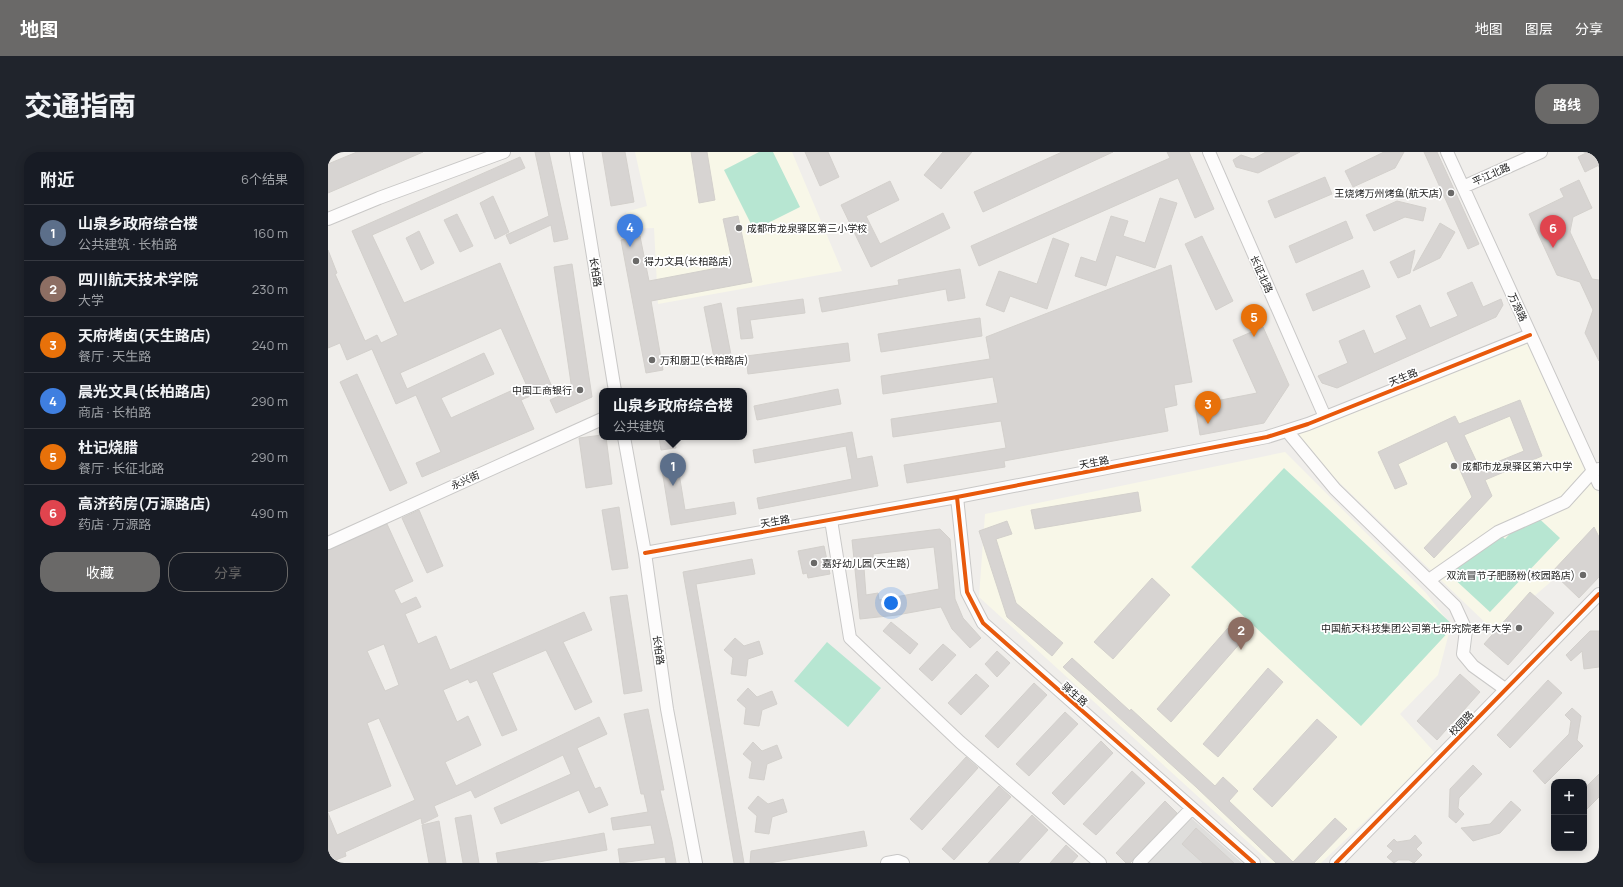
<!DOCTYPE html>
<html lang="zh">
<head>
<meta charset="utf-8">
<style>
  body { margin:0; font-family:Manrope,"Noto Sans SC",sans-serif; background:#20242c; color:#f1f3f6 }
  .controls { position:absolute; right:12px; bottom:12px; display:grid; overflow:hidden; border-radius:8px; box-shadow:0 2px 10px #0003 }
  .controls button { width:36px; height:36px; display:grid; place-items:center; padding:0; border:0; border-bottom:1px solid #363941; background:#171b24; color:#f1f3f6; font:20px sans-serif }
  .you { position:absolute; left:563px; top:451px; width:14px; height:14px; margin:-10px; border:3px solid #fff; border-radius:50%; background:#1a73e8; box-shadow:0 0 0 6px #1a73e833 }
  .badge { display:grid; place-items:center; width:26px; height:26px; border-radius:50%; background:#6a6968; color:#fff; font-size:13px; font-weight:700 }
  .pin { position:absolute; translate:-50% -33px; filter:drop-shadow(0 1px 2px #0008) }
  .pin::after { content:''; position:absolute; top:21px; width:14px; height:12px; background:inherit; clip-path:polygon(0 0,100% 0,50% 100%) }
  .popup { position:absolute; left:271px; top:236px; width:148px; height:52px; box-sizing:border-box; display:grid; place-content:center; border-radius:8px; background:#171b24; filter:drop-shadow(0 1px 3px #0005); font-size:13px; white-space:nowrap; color:#9ea1a6 }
  .popup b { font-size:15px; color:#f1f3f6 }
  .popup::after { content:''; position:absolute; left:50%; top:100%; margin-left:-8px; border:8px solid transparent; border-top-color:#171b24 }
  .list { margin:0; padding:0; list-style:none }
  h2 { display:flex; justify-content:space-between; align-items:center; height:52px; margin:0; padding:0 16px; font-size:17px }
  h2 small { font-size:13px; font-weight:400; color:#9ea1a6 }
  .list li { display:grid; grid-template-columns:26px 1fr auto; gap:12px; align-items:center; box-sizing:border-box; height:56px; padding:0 16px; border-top:1px solid #363941 }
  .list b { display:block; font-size:15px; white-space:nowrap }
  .list p { margin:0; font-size:13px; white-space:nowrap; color:#9ea1a6 }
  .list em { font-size:13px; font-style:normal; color:#9ea1a6 }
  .actions { display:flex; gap:8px; padding:12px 16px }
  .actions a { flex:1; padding:9px 0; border:1px solid #6a6968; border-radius:16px; text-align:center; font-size:14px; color:#6a6968 }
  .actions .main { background:#6a6968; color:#fff }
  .map { position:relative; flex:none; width:1271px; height:711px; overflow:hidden; border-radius:16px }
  header { display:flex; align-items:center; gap:24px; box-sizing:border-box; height:56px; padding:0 20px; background:#6a6968; color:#fff }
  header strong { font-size:19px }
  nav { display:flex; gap:22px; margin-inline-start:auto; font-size:14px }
  .intro { display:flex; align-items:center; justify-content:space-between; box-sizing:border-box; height:96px; padding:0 24px }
  h1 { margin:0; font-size:28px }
  .button { padding:10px 18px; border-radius:16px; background:#6a6968; color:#fff; font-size:14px; font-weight:700 }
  main { display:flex; gap:24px; padding:0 24px }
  aside { flex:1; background:#171b24; border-radius:16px; box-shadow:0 2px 10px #0003 }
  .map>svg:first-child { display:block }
  .residential { fill:#dfdedc }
  .education { fill:#f8f7e8 }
  .pitch { fill:#b7e6d2 }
  .building { fill:#d7d4d2; stroke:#d3d0cc; fill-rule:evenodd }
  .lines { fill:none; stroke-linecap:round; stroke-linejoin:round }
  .minor-casing { stroke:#c9c8c7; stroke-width:14 }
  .minor { stroke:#fdfcfc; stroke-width:12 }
  .cycleway-casing { stroke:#fff; stroke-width:6 }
  .cycleway { stroke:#e8590c; stroke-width:4 }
  .poi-dot { fill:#6a6968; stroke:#fff; stroke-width:1.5 }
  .labels { text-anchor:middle; stroke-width:3.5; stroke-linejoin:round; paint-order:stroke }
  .street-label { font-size:10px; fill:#222; stroke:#fff }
  .poi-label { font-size:10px; fill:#222; stroke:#fff; text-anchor:start }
</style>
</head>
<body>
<header>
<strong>地图</strong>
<nav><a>地图</a><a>图层</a><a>分享</a></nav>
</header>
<div class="intro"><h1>交通指南</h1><a class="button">路线</a></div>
<main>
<aside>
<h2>附近<small>6个结果</small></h2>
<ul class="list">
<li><span class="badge" style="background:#5c6f8a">1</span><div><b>山泉乡政府综合楼</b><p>公共建筑 · 长柏路</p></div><em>160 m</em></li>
<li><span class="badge" style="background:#8d6e63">2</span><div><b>四川航天技术学院</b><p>大学</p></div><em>230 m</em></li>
<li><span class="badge" style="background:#e8710a">3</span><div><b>天府烤卤(天生路店)</b><p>餐厅 · 天生路</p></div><em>240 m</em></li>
<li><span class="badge" style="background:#3f7fe0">4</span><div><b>晨光文具(长柏路店)</b><p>商店 · 长柏路</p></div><em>290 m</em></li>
<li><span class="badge" style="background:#e8710a">5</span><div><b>杜记烧腊</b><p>餐厅 · 长征北路</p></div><em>290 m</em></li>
<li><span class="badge" style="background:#e0444e">6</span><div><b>高济药房(万源路店)</b><p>药店 · 万源路</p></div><em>490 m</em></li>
</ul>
<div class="actions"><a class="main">收藏</a><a>分享</a></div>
</aside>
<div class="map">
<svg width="1271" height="711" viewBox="0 0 1271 711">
  <rect width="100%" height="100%" fill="#f0eeeb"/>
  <path class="residential" d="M 861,664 L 914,711 L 819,711 Z"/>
  <path class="education" d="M 307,0 L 464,0 L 514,119 L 330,152 L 326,76 L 301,77 L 298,60 L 319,54 Z
    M 1204,188 L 1271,343 L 1271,388 L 1166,479 L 964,285 Z
    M 957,300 L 1098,441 L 1123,473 L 1110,523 L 1072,562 L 1108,602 L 993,711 L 943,711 L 651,445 L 657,362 Z"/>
  <path class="pitch" d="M 431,0 L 445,0 L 472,55 L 426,78 L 396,18 Z
    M 956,316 L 1126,474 L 1033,574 L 863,415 Z
    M 1203,359 L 1232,386 L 1162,460 L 1122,423 L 1166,376 L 1177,387 Z
    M 499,490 L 553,536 L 520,575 L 466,529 Z"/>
  <path class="building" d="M 29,0 L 95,0 L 0,41 L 0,12 Z
    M 207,0 L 221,0 L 240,87 L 226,90 L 223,73 L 182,92 L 178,83 L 221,64 Z
    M 274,0 L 297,0 L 306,50 L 283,54 Z
    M 363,0 L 379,0 L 387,48 L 371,51 Z
    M 477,0 L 500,0 L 511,25 L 492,34 Z
    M 615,0 L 644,0 L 613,37 L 596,23 Z
    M 734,0 L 785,0 L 655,60 L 646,40 Z
    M 839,0 L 861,0 L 886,57 L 867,66 L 850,26 L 651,114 L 643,94 L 842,6 Z
    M 938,0 L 972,0 L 930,21 L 908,15 L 905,8 L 913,3 L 925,7 Z
    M 1056,0 L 1076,0 L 1067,16 L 1025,35 L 1017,19 Z
    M 1096,0 L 1109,0 L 1151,92 L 1140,97 Z
    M 1260,0 L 1271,0 L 1271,13 L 1257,20 L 1250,5 Z
    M 192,5 L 197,16 L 44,83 L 76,151 L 172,111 L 224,235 L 193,248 L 206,277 L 94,325 L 88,311 L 113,300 L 88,243 L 68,252 L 44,197 L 19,208 L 12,191 L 0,196 L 0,98 L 9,121 L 7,122 L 37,189 L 49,183 L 53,191 L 70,183 L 24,79 ZM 173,176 L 198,232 L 123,266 L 113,246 L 166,222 L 156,201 L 79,237 L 72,221 Z
    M 997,25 L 1004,42 L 947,66 L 940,49 Z
    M 1251,28 L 1264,56 L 1245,65 L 1242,80 L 1264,127 L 1271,128 L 1271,209 L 1257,181 L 1265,158 L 1252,130 L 1229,123 L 1201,62 L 1236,45 L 1232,37 Z
    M 562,29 L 571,48 L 538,64 L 552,92 L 615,61 L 622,76 L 543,115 L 513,53 Z
    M 165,44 L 181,80 L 167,87 L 152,51 Z
    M 832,46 L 849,51 L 827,116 L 788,103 L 778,134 L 747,124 L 753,105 L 768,110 L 783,64 L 800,69 L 795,84 L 817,91 Z
    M 1069,49 L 1098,56 L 1095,69 L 1077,65 L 1046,79 L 1038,63 Z
    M 129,62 L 145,94 L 132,100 L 116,68 Z
    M 410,64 L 424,130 L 323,149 L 335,218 L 318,221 L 293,88 L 312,84 L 321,129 L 405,113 L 395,67 Z
    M 1018,69 L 1025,86 L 968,111 L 961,94 Z
    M 1112,71 L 1127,80 L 1112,106 L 1085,119 Z
    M 91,79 L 106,111 L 93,118 L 78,86 Z
    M 874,84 L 905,149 L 888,158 L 857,92 Z
    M 725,86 L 741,92 L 719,157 L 682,144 L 676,160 L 658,153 L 671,119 L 709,132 Z
    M 1087,98 L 1082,121 L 1070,126 L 1062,110 Z
    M 244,112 L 264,245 L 228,261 L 222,248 L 244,238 L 226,115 Z
    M 843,113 L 864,230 L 846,233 L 849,253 L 836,256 L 840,279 L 676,309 L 677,315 L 579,331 L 576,313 L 678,296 L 673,269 L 565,285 L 563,267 L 670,251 L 665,225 L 555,242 L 553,224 L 662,207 L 658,185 Z
    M 632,117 L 637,146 L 620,149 L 618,137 L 494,160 L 491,146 L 571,133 L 570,128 Z
    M 1035,118 L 1042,135 L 985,159 L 978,142 Z
    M 1144,130 L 1155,155 L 1173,147 L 1175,153 L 1168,165 L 1009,236 L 994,231 L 990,224 L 1020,211 L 1011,189 L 1036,178 L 1046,202 L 1079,187 L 1068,164 L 1092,153 L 1102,176 L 1130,164 L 1119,141 Z
    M 475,147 L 477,161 L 422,168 L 425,186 L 413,187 L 409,156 Z
    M 393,151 L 404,208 L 387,211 L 376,155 Z
    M 652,166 L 654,184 L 553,200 L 550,182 Z
    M 935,175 L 961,233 L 936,271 L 872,283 L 867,253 L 929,241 L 905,188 Z
    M 520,191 L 522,209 L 420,222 L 418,204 Z
    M 29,222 L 79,331 L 62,339 L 12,230 Z
    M 510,237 L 513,252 L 429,268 L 426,254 Z
    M 1192,248 L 1214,304 L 1157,328 L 1164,344 L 1106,406 L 1096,396 L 1144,345 L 1119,289 L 1070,312 L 1079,332 L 1067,337 L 1050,300 L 1127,264 L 1131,272 ZM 1182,264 L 1196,299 L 1152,317 L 1136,283 Z
    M 524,280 L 529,307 L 544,304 L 550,334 L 431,357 L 429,346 L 524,327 L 518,294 L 427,311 L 425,298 Z
    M 274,283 L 274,285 L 278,285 L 284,332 L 258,336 L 251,286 Z
    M 331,285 L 346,285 L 348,296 L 333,298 Z
    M 350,315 L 357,358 L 406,350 L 408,362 L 343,373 L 334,318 Z
    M 810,340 L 813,359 L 707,377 L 703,358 Z
    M 291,355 L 300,416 L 284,418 L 274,358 Z
    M 91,358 L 115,414 L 99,421 L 74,366 Z
    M 679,369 L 684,382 L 668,387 L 688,451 L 735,491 L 724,504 L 679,465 L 651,379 Z
    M 59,372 L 85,429 L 66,438 L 73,452 L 88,445 L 93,455 L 77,462 L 90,492 L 108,484 L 122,518 L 256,460 L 264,478 L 235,490 L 264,550 L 247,558 L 218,498 L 164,521 L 189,578 L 174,584 L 149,528 L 142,531 L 140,527 L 115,538 L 129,570 L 140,564 L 153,593 L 117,610 L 128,634 L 271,565 L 279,582 L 249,596 L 267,637 L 272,635 L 280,653 L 261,661 L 251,638 L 173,672 L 166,656 L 243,622 L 235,603 L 147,646 L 143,638 L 106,654 L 110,664 L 94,672 L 93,666 L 17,700 L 18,704 L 0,711 L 0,661 L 9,683 L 87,648 L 51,566 L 39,571 L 63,634 L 0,660 L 0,398 ZM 56,492 L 71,533 L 57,539 L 39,499 Z
    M 1266,375 L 1271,385 L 1271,425 L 1251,446 L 1224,420 Z
    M 612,377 L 622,387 L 627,447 L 635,466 L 653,486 L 642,496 L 624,477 L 613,455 L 569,463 L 532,467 L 524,388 ZM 606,395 L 611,437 L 551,448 L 550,441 L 538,443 L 536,416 L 546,415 L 545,402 Z
    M 496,394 L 502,422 L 480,426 L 479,421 L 475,422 L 470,399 Z
    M 424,407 L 427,422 L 368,432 L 416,711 L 406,711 L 355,420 Z
    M 824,426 L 842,443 L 785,507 L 766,490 Z
    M 1202,440 L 1226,461 L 1180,513 L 1156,492 Z
    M 299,443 L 314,539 L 296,542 L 282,445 Z
    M 563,470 L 590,492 L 582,502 L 555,479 Z
    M 900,476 L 914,489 L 843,570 L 829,557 Z
    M 1262,479 L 1271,479 L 1271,515 L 1256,517 L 1254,499 L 1243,509 L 1238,503 Z
    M 407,486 L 416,494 L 431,489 L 435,502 L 420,507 L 418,524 L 403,522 L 405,506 L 396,498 Z
    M 615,492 L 628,503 L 604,529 L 591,517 Z
    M 669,499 L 682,511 L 669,525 L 657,512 Z
    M 744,506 L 802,559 L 803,557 L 887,634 L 895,625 L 910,639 L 901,649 L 965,710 L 1007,666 L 1019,677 L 986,711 L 948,711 L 868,635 L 735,515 Z
    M 940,516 L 955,530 L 890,605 L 875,592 Z
    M 648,522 L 661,534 L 633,563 L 620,551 Z
    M 1132,522 L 1152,540 L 1109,588 L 1089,569 Z
    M 1220,528 L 1234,541 L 1182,596 L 1169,583 Z
    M 706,531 L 719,543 L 670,596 L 657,584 Z
    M 420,536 L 429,545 L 444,539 L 449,552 L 434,558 L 431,574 L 416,572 L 418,556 L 409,548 Z
    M 1244,556 L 1253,564 L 1249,588 L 1255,594 L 1217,632 L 1205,619 L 1241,582 L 1243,569 L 1237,563 Z
    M 320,557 L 336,638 L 332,638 L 344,689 L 348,711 L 338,711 L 337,705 L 292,711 L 290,697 L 327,692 L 323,673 L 285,678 L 283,666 L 320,660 L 316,642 L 313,642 L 296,562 Z
    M 737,560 L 750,572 L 701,624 L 688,612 Z
    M 989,567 L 1009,585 L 944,655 L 925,637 Z
    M 773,589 L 785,601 L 736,653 L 724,641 Z
    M 425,590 L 434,599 L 449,593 L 454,606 L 439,612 L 436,628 L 421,626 L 424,610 L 415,602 Z
    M 638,605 L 650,616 L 594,678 L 582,667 Z
    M 1145,613 L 1154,622 L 1131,646 L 1130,656 L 1136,662 L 1128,671 L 1121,665 L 1122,637 Z
    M 804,619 L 817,631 L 768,683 L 755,672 Z
    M 1271,622 L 1271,645 L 1256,660 L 1256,637 Z
    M 671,634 L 683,645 L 626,708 L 614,697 Z
    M 430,644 L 440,652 L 455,647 L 459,660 L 444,665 L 441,682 L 427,680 L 429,664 L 420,656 Z
    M 837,649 L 849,661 L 802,711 L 798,711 L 788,701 Z
    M 1183,649 L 1193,658 L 1172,681 L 1145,689 L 1133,676 L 1162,672 Z
    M 143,663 L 151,711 L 135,711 L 127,666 Z
    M 704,663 L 720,678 L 690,711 L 660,711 Z
    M 111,669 L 118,711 L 101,711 L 94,673 Z
    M 868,676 L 906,711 L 875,711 L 854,692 Z
    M 536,679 L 539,694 L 441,711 L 422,711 L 423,699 Z
    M 276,681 L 279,698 L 205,711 L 170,711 L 168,701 Z
    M 1087,683 L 1094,691 L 1088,697 L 1094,703 L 1086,711 L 1081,708 L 1070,708 L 1066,711 L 1059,705 L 1065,699 L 1059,694 L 1066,687 L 1069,690 L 1082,688 Z
    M 738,693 L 750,704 L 744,711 L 722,711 Z"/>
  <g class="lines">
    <g class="minor-casing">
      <path id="minor" d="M 248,0 L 287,239
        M 881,0 L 997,265
        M 1119,0 L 1271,332
        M 1135,35 L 1213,0
        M 0,67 L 51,46 L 176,0
        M 959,279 L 1007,337 L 1127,454 L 1138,478 L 1135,502 L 1145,514 L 1177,537
        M 296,285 L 317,401 L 339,557 L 368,711
        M 629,345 L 639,440 L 655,471 L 926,711
        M 503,368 L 522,486 L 632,590 L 772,711
        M 0,391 L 274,267
        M 317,401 L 629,345 L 939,285 L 980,272 L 1202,183
        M 1101,428 L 1170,380 L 1237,350 L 1265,319 L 1271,317
        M 559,711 L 570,709 L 575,711
        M 811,711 L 864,656
        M 1008,711 L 1271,442"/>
    </g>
    <use href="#minor" class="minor"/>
    <g class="cycleway-casing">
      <path id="cycleway" d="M 629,345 L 639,440 L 655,471 L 926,711
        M 317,401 L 629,345 L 939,285 L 980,272 L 1202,183
        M 1008,711 L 1271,442"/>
    </g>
    <use href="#cycleway" class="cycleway"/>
  </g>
  <g class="poi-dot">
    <circle cx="1123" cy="41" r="4"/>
    <circle cx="411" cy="76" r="4"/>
    <circle cx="308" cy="109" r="4"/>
    <circle cx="324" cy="208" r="4"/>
    <circle cx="252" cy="238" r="4"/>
    <circle cx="1126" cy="314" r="4"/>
    <circle cx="486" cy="411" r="4"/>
    <circle cx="1255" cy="423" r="4"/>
    <circle cx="1191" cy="476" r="4"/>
  </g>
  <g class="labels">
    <g class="street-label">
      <text transform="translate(1163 22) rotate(-24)" y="4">平江北路</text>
      <text transform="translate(268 120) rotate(81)" y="4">长柏路</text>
      <text transform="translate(934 122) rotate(66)" y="4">长征北路</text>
      <text transform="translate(1190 155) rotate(65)" y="4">万源路</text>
      <text transform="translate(1075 225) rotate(-22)" y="4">天生路</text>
      <text transform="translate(766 310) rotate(-11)" y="4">天生路</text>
      <text transform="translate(137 328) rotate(-24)" y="4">永兴街</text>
      <text transform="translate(447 369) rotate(-10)" y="4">天生路</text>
      <text transform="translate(331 498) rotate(82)" y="4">长柏路</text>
      <text transform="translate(747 542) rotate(41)" y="4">驿生路</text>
      <text transform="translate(1133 571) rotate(-46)" y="4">校园路</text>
    </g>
    <g class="poi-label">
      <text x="1115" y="45" text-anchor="end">王烧烤万州烤鱼(航天店)</text>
      <text x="419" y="80">成都市龙泉驿区第三小学校</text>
      <text x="316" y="113">得力文具(长柏路店)</text>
      <text x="332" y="212">万和厨卫(长柏路店)</text>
      <text x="244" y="242" text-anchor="end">中国工商银行</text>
      <text x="1134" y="318">成都市龙泉驿区第六中学</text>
      <text x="494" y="415">嘉好幼儿园(天生路)</text>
      <text x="1247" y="427" text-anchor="end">双流冒节子肥肠粉(校园路店)</text>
      <text x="1183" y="480" text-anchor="end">中国航天科技集团公司第七研究院老年大学</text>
    </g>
  </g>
</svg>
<div class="controls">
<button>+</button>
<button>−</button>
</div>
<div class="you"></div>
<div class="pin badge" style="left:345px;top:334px;background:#5c6f8a">1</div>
<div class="popup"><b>山泉乡政府综合楼</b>公共建筑</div>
<div class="pin badge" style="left:913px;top:498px;background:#8d6e63">2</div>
<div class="pin badge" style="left:880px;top:272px;background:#e8710a">3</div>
<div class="pin badge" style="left:302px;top:95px;background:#3f7fe0">4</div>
<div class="pin badge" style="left:926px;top:185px;background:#e8710a">5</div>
<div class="pin badge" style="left:1225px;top:96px;background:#e0444e">6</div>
</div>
</main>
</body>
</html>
